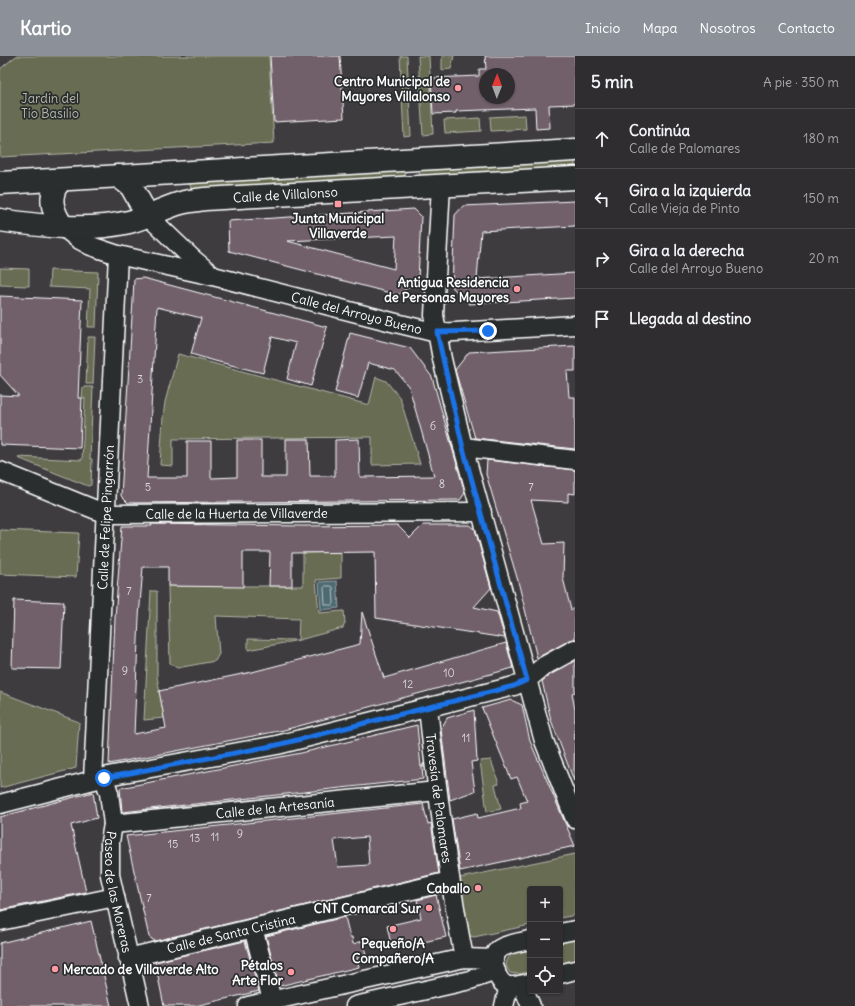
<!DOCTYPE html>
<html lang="es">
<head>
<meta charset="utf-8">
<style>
  body { margin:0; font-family:Delius,sans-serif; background:#373538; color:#f1f3f6 }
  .controls { position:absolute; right:12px; bottom:12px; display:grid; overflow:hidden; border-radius:4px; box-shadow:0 1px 3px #0004 }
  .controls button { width:36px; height:36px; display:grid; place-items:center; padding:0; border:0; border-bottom:1px solid #4a494c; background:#2f2d30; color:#f1f3f6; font:20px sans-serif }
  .compass { position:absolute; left:479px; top:12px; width:36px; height:36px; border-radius:50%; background:#2f2d30; box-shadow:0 1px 3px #0004; rotate:1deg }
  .stop { position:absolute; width:12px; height:12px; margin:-9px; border:3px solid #1a73e8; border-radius:50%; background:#fff }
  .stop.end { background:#1a73e8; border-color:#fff; box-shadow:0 1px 4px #0008 }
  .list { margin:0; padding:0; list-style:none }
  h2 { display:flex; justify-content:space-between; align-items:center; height:52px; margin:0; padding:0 16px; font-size:17px }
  h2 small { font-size:13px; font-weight:400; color:#a7a8ab }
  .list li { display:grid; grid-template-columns:26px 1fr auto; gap:12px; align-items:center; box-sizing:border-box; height:60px; padding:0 16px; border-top:1px solid #4a494c }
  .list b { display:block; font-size:15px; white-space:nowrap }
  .list p { margin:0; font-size:13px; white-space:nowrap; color:#a7a8ab }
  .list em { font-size:13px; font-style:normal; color:#a7a8ab }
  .icon { flex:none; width:22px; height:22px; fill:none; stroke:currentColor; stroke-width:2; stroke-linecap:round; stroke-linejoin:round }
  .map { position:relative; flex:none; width:575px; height:950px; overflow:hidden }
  header { display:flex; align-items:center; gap:24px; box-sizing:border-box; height:56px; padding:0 20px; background:#8c9099; color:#fff }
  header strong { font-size:19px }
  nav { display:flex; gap:22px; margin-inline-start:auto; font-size:14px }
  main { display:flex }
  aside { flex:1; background:#2f2d30 }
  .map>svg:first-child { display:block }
  .green { fill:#676c52; stroke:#b3b6a8 }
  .water { fill:#4d6a72; stroke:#94a6aa }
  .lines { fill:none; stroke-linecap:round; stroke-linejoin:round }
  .shore { stroke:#b8c3c7; stroke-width:1 }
  .building { fill:#71606b; stroke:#fff; fill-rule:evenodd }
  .minor-casing { stroke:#fff; stroke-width:21 }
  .major-casing { stroke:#fff; stroke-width:25 }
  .minor { stroke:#2a2d2e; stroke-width:18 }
  .major { stroke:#2a2d2e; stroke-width:22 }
  .route { stroke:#1a73e8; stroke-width:5 }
  .poi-dot { fill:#ff9aa2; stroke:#2a2d2e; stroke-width:1.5 }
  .labels { text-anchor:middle; stroke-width:3.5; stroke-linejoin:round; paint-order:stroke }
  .number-label { font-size:11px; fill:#dcd7da }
  .poi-label { font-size:13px; font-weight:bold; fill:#fff; stroke:#2a2d2e; text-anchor:end }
  .park-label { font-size:13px; fill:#b3b6a8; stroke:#2a2d2e }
  .street-label { font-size:13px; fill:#fff; stroke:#2a2d2e }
</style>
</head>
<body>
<header>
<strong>Kartio</strong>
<nav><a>Inicio</a><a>Mapa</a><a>Nosotros</a><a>Contacto</a></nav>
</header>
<main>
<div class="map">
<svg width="575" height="950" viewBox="0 0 575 950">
  <rect width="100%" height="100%" fill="#3f3c40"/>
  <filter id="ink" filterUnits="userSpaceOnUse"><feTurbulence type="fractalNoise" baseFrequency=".025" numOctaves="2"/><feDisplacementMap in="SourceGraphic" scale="8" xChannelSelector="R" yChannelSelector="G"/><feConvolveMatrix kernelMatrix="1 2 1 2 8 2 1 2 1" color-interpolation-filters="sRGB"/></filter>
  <g filter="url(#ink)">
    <path class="green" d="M 16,0 L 269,0 L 274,87 L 0,101 L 0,13 Z
      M 400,0 L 407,0 L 411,80 L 404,81 Z
      M 418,0 L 429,0 L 433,78 L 423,79 Z
      M 442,0 L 454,0 L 451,13 L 442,14 Z
      M 525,59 L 526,73 L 491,75 L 490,61 Z
      M 480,62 L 481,75 L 445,77 L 444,64 Z
      M 575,103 L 575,112 L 420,121 L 419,111 Z
      M 405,113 L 405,122 L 192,135 L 189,126 Z
      M 0,212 L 29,213 L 29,230 L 0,229 Z
      M 50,214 L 98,216 L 96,271 L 88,271 L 90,233 L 49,231 Z
      M 88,281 L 95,281 L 93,328 L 86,328 Z
      M 178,298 L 369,349 L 376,321 L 386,325 L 400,342 L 420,408 L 372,409 L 372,381 L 173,383 L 173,410 L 160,409 L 163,361 L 165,346 Z
      M 83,331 L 93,331 L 90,403 L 92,403 L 91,429 L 88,430 L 18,402 L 18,401 L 82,404 L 85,342 L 82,342 Z
      M 0,474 L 79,477 L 76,521 L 0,518 Z
      M 341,496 L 341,522 L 316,524 L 319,557 L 344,555 L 345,567 L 343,572 L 299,584 L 248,594 L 248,583 L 298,584 L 299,563 L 216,560 L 219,598 L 215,605 L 177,612 L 170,607 L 168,530 L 303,530 L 303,497 Z
      M 151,535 L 157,535 L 157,620 L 164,662 L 144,664 Z
      M 0,636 L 79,666 L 76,712 L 0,732 Z
      M 491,704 L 499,728 L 495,729 L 501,753 L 487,756 L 480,705 Z
      M 575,798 L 575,859 L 560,862 L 560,833 L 530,833 L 530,869 L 474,881 L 470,880 L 467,877 L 460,822 Z
      M 575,882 L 575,906 L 560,909 L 560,886 Z
      M 530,893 L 530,916 L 518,918 L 510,917 L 506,910 C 507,896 518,896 530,893 Z"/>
    <path class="water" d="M 337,525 L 339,552 L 321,554 L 319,526 Z"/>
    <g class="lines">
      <path class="shore" d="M 326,530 L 331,530 L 333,531 L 334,547 L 333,549 L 327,549 L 325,548 L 324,532 Z"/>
    </g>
    <path class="building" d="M 270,0 L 340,0 L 344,62 L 274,66 Z
      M 485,0 L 575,0 L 575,48 L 549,49 L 550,72 L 536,73 L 535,52 L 456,55 L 456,57 L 433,58 L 431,22 L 479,20 L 479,13 L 486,13 ZM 485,18 L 509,18 L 509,42 L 485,42 Z
      M 575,145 L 575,170 L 481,175 L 477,223 L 575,217 L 575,242 L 469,248 L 452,231 L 455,159 L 463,150 Z
      M 414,153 L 421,160 L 418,224 L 398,239 L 229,195 L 228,165 ZM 396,180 L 394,213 L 287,185 Z
      M 143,222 L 327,271 L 311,330 L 287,323 L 296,287 L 272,281 L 263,317 L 215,305 L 191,298 L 201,262 L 157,251 L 147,422 L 187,422 L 187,385 L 211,385 L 211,422 L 237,421 L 237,384 L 261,384 L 261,421 L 286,421 L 286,383 L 309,383 L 310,420 L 335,420 L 335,384 L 359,383 L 360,421 L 434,420 L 409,331 L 395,314 L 368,307 L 358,342 L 335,336 L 350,277 L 410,292 L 432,321 L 465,437 L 460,444 L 128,447 L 121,440 L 133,244 L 134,223 Z
      M 0,240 L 82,244 L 78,342 L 82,342 L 80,392 L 0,389 L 0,339 L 19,340 L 0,319 Z
      M 575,290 L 575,315 L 567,315 L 569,341 L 575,341 L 575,393 L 475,382 L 455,314 L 469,296 Z
      M 487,404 L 575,414 L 575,438 L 568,437 L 568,446 L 531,444 L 544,488 L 564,487 L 563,522 L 571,554 L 575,552 L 575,583 L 570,584 L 537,602 L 518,525 L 486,418 Z
      M 151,468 L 303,470 L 397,469 L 410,482 L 423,469 L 470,469 L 475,473 L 491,532 L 474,551 L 497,556 L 505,582 L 376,562 L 375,496 L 292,497 L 292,530 L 269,530 L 270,496 L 243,496 L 243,531 L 168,530 L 168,511 L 143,511 L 139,561 L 134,678 L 166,672 L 159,635 L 252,616 L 360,588 L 362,556 L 384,622 L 506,587 L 513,612 L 284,674 L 109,708 L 115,562 L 122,470 L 152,470 Z
      M 14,544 L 64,546 L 61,613 L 12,612 Z
      M 575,605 L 575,636 L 572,637 L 575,654 L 574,725 L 551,664 L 542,625 L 550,619 Z
      M 511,644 L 522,649 L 530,685 L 575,790 L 460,815 L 452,763 L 477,757 L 478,762 L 521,752 L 520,747 L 527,745 L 517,721 L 511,723 L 482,652 Z
      M 474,654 L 477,705 L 471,706 L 475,735 L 450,744 L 441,673 L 447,662 Z
      M 417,669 L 421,711 L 424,707 L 424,711 L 422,711 L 423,723 L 122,756 L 120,732 L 301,697 Z
      M 93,736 L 97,762 L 71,769 L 86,836 L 0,854 L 0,761 Z
      M 423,748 L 428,768 L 431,767 L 439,817 L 155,885 L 149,881 L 126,780 ZM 367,781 L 369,809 L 338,811 L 334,784 Z
      M 436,839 L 446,881 L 392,893 L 387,870 L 421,862 L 417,844 Z
      M 345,861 L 350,881 L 352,881 L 353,888 L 363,885 L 366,899 L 357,902 L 359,911 L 279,930 L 266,880 Z
      M 91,865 L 111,950 L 0,950 L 0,887 Z
      M 245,885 L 259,935 L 195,950 L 164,950 L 155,906 Z"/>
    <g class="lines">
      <g class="minor-casing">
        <g id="minor">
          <path d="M 441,129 L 434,259 L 442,303 L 463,391 L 544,685 L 575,763"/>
          <path d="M 147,159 L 193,203 L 211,218"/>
          <path id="s1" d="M 63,171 L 78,183 L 91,190 L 118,199 L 213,220 L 396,267 L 437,277 L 575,269"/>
          <path d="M 463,391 L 575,404"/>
          <path id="s2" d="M 0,415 L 106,458 L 482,456"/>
          <path id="s3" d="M 428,652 C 437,736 448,819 464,902"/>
          <path id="s4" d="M 104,722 L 109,737 L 113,768 L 110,786 L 110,819 L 140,950"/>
          <path id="s5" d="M 93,724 L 118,199"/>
          <path d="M 0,748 L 113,719 L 277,689 L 514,630 L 527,624 L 544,610 L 575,593"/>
          <path id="s6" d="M 113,768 L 437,735"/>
          <path d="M 0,865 L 115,841"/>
          <path d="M 253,872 L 272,944"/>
          <path d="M 560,877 L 575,874"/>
          <path d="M 530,884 C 522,886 506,888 499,893 C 488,900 496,927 508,930 C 514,931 524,928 530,927"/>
          <path id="s7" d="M 128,902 L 450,825"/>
          <path d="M 560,918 L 575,914"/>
          <path d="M 522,929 L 531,950"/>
          <path d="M 248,950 L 464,902 L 494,903"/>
          <path d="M 355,950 L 470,924 L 496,915"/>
          <path d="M 504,950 L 509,930"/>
        </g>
      </g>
      <g class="major-casing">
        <g id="major">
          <path d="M 118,120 L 131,130 L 147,159"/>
          <path d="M 61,124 C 59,127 55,131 54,135 C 49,148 56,161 63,171"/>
          <path d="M 0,127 L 575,94"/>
          <path id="s8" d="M 0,164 C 42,170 86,176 129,166 C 146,162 163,152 181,147 C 188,145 197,144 205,143 L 575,122"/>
        </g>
      </g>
      <use href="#minor" class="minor"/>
      <use href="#major" class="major"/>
    </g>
  </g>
  <g class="lines" filter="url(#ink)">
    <path class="route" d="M 104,722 L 277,689 L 514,630 L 527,624 L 463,392 L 437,276 L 488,275"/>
  </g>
  <g class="poi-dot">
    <circle cx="458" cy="32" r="4"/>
    <rect x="334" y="144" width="8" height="8" rx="2"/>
    <circle cx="517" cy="233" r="4"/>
    <circle cx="478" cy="832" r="4"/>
    <circle cx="429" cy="852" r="4"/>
    <circle cx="393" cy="873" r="4"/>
    <circle cx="55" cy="913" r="4"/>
    <circle cx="291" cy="916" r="4"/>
  </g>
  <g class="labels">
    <g class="number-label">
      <text x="140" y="327">3</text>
      <text x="433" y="374">6</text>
      <text x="442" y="432">8</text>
      <text x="148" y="435">5</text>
      <text x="531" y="435">7</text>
      <text x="129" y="539">7</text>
      <text x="125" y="619">9</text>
      <text x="449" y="621">10</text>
      <text x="408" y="632">12</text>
      <text x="466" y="686">11</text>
      <text x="240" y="782">9</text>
      <text x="215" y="785">11</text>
      <text x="195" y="786">13</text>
      <text x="173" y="792">15</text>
      <text x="468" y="804">2</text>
      <text x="149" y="846">7</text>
    </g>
    <g class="poi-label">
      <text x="450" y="30">Centro Municipal de<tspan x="450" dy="15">Mayores Villalonso</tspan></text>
      <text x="338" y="167" text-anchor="middle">Junta Municipal<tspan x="338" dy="15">Villaverde</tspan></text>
      <text x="509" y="231">Antigua Residencia<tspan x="509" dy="15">de Personas Mayores</tspan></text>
      <text x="470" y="837">Caballo</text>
      <text x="421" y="857">CNT Comarcal Sur</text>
      <text x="393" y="892" text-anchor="middle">Pequeño/A<tspan x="393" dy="15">Compañero/A</tspan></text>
      <text x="283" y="914">Pétalos<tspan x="283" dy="15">Arte Flor</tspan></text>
      <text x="63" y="918" text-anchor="start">Mercado de Villaverde Alto</text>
    </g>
    <g class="park-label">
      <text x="50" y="47">Jardín del<tspan x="50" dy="15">Tío Basilio</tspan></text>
    </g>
    <g class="street-label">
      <text dy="5" stroke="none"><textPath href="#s8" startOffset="290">Calle de Villalonso</textPath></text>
      <text dy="5" stroke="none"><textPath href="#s1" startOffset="308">Calle del Arroyo Bueno</textPath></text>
      <text dy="5" stroke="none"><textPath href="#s2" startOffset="245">Calle de la Huerta de Villaverde</textPath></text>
      <text dy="5" stroke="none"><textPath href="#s5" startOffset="263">Calle de Felipe Pingarrón</textPath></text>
      <text dy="5" stroke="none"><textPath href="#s3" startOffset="91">Travesía de Palomares</textPath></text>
      <text dy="5" stroke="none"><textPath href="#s6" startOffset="163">Calle de la Artesanía</textPath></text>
      <text dy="5" stroke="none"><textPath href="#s4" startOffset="116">Paseo de las Moreras</textPath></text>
      <text dy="5" stroke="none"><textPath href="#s7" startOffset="106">Calle de Santa Cristina</textPath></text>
    </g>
  </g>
</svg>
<div class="controls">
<button>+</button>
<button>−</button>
<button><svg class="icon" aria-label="locate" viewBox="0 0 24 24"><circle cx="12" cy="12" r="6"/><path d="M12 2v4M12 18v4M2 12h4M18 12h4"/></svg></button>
</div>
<svg class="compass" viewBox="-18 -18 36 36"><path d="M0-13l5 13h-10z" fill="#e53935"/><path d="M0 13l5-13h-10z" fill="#a7a8ab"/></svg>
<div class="stop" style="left:104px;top:722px"></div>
<div class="stop end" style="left:488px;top:275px"></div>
</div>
<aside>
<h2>5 min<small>A pie · 350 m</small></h2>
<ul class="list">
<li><svg class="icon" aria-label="ahead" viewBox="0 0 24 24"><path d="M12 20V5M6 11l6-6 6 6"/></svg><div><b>Continúa</b><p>Calle de Palomares</p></div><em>180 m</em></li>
<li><svg class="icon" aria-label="left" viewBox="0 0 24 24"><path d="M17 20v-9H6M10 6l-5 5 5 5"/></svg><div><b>Gira a la izquierda</b><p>Calle Vieja de Pinto</p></div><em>150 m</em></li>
<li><svg class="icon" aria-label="right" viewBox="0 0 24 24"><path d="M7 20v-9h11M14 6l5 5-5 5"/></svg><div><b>Gira a la derecha</b><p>Calle del Arroyo Bueno</p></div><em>20 m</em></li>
<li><svg class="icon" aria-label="arrive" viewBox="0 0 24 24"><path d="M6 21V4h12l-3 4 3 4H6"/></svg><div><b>Llegada al destino</b></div></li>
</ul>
</aside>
</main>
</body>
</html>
